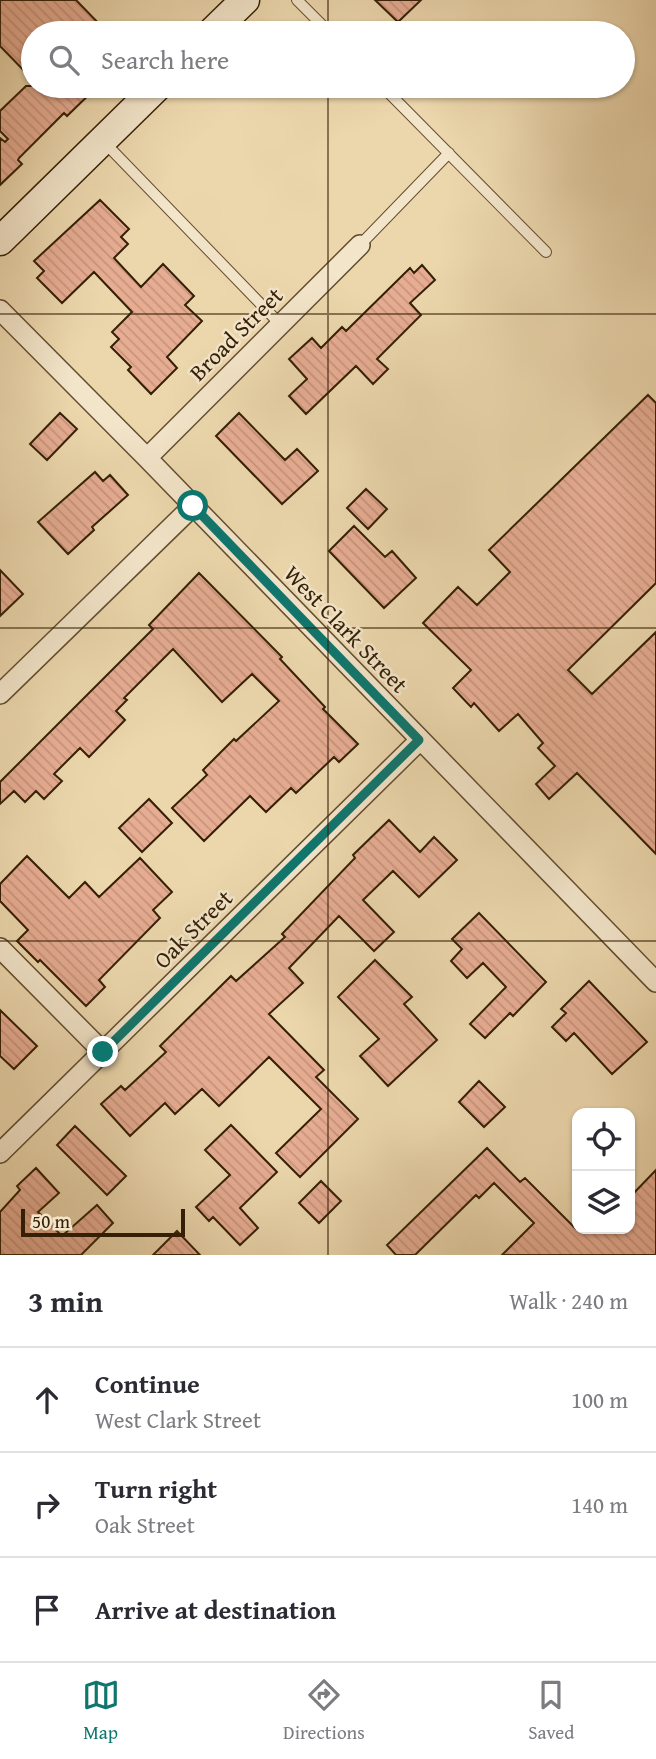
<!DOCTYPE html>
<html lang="en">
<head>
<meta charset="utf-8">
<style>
  body { margin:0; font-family:"Gentium Book Plus",serif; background:#f7f7f7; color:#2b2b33 }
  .controls { position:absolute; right:21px; bottom:21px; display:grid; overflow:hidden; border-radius:14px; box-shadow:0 2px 5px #0004 }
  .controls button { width:63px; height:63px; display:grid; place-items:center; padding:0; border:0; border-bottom:2px solid #e1e1e2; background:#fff; color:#2b2b33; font:35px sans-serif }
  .scale { position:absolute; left:21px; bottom:18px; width:164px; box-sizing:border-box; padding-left:7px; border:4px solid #351f05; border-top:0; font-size:19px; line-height:24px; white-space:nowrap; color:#351f05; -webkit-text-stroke:5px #f3e5ca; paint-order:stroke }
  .stop { position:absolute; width:21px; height:21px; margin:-16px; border:5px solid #0f766e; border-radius:50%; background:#fff }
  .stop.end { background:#0f766e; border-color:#fff; box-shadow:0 2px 7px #0008 }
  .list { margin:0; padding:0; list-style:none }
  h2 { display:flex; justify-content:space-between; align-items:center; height:91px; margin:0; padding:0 28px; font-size:30px }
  h2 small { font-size:23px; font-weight:400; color:#7c7c81 }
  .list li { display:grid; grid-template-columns:46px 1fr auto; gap:21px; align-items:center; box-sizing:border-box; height:105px; padding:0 28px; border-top:2px solid #e1e1e2 }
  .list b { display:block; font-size:26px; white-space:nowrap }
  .list p { margin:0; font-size:23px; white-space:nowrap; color:#7c7c81 }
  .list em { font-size:23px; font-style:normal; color:#7c7c81 }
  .icon { flex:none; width:38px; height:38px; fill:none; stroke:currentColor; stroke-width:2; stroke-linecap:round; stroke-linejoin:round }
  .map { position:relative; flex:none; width:656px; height:1255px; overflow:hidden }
  .search { position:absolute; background:#fff; box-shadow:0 2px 5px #0004; left:21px; right:21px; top:21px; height:77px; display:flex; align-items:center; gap:18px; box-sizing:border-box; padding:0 24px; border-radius:38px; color:#7c7c81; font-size:26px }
  .sheet { height:406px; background:#fff }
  nav { display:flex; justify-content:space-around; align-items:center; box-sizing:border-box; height:98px; border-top:2px solid #e1e1e2; background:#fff; font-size:19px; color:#7c7c81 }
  nav a { display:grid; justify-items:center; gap:4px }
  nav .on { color:#0f766e }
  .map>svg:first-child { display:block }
  .building { fill:url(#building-back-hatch); stroke:#351f05; stroke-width:2 }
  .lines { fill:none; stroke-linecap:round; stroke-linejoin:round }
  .lane-casing { stroke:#634d2f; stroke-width:12 }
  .street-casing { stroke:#634d2f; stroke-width:22 }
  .secondary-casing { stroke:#351f05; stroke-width:31 }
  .lane { stroke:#f3e5ca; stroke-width:10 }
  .street { stroke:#f3e5ca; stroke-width:19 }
  .secondary { stroke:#f3e5ca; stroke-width:28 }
  .route { stroke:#0f766e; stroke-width:9 }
  .grid { fill:none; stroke:#351f05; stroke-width:2; stroke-opacity:0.55 }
  .labels { text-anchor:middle; stroke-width:5; stroke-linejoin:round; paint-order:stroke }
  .street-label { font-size:23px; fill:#351f05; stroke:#f3e5ca }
</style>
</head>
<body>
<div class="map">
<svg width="656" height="1255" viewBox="0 0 656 1255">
  <defs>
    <pattern id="building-back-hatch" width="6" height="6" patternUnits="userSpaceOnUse" patternTransform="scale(1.75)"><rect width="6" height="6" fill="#e7ad93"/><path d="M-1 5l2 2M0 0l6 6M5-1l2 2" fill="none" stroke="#c7947d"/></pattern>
  </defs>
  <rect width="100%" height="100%" fill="#ecd7ad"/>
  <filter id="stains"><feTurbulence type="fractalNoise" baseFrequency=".00286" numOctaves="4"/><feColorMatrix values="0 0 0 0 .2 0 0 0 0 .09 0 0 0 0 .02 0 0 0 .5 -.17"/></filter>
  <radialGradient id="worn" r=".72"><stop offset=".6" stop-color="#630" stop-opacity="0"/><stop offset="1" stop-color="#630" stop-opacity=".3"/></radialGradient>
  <path class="building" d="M 0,0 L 76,0 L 108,33 L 61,33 L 51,23 L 40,33 L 33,33 L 33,80 L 0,46 Z
    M 375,0 L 421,0 L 398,22 Z
    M 26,86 L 98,86 L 67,116 L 64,113 L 19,158 L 18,160 L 22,164 L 0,185 L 0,138 L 5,142 L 8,139 L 0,131 L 0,111 Z
    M 100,200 L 129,229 L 121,237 L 128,244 L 114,258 L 141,287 L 163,264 L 194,296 L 185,305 L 202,321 L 167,357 L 177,368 L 151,394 L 128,370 L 131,367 L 111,347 L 119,339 L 112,332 L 132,312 L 94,272 L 62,303 L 37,278 L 44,271 L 34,261 Z
    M 422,265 L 435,280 L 410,303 L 421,315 L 377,359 L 388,369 L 373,384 L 356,366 L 306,414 L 289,396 L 307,379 L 289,359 L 312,338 L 321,348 L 342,327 L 346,331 L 410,268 L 414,273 Z
    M 648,395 L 656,403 L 656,583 L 568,670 L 592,694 L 656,632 L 656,854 L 577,773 L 549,799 L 536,784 L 555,766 L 538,748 L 543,743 L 518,714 L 499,731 L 474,703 L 471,707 L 453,688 L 471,670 L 423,623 L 458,587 L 477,605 L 510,572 L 489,550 Z
    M 60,413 L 77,429 L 47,460 L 30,444 Z
    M 239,413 L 285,460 L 297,449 L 318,471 L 282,504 L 216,436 Z
    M 95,472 L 103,481 L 110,475 L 128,495 L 92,527 L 94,530 L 68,554 L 38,522 Z
    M 366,489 L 387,509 L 368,529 L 347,508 Z
    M 354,526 L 385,557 L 392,551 L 416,578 L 384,608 L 329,551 Z
    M 0,570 L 23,594 L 0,616 Z
    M 199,573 L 282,657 L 280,659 L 325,707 L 323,709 L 358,744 L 339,762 L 334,757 L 296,793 L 291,788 L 266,812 L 250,796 L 204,841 L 172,808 L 207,775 L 203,770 L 234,739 L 236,741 L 279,701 L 252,674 L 222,702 L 173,649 L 124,698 L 127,700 L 116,711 L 125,720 L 89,757 L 80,748 L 54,774 L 62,781 L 44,799 L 36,791 L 25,802 L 14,791 L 0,804 L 0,782 L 153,629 L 149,625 Z
    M 149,799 L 172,823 L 142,852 L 119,828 Z
    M 389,820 L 420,852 L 434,837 L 457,860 L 419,897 L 393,871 L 363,900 L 394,932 L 374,951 L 339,916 L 289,968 L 303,983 L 269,1014 L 324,1070 L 316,1077 L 358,1119 L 300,1177 L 276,1153 L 321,1109 L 269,1057 L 219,1106 L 202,1089 L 175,1114 L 165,1103 L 130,1136 L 101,1104 L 121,1086 L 125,1090 L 166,1052 L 160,1046 L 231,976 L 236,981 L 285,937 L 282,934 L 355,858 L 353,855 Z
    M 27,856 L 69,898 L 85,882 L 99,897 L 140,858 L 172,892 L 153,910 L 160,918 L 99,980 L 105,987 L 86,1006 L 40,960 L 38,962 L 17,941 L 28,930 L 0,901 L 0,884 Z
    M 479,913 L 546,982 L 513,1016 L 510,1013 L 485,1038 L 470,1024 L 506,987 L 483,963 L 467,978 L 451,961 L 462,949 L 452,939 Z
    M 375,960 L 412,997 L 404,1004 L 437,1040 L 388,1086 L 360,1056 L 379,1039 L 338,997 Z
    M 589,981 L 647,1042 L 612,1074 L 574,1033 L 566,1041 L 552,1027 L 566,1013 L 561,1009 Z
    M 0,1010 L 37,1046 L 14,1069 L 0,1056 Z
    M 479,1081 L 505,1107 L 484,1127 L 459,1102 Z
    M 231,1125 L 277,1172 L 240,1208 L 258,1228 L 240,1245 L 213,1217 L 209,1221 L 196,1207 L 230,1175 L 205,1150 Z
    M 75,1126 L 126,1176 L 107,1195 L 57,1145 Z
    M 487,1148 L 520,1182 L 525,1178 L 576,1229 L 630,1229 L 630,1197 L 656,1170 L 656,1255 L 502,1255 L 534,1223 L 494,1183 L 479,1198 L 476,1195 L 415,1255 L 396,1255 L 387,1245 Z
    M 36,1168 L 59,1193 L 38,1212 L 62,1236 L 97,1205 L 113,1223 L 81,1255 L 0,1255 L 0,1212 L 20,1190 L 17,1186 Z
    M 321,1181 L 341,1201 L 319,1223 L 299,1203 Z
    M 177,1231 L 200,1255 L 153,1255 Z"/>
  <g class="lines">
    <g class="lane-casing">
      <path id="lane" d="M 297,0 L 330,33
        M 382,86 L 546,252
        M 105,143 L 281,325
        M 360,245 L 449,153"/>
    </g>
    <g class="street-casing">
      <path id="street" d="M 0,310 L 147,458 L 656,982
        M 147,458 L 360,245
        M 0,694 L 193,506
        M 0,948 L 103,1052
        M 0,1153 L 420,740"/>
    </g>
    <g class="secondary-casing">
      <path id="secondary" d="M 211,33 L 245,0
        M 0,241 L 158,86"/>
    </g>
    <use href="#lane" class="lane"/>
    <use href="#street" class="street"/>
    <use href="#secondary" class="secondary"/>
  </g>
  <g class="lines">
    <path class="route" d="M 103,1052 L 419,740 L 193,506"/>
  </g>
  <path class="grid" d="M 328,0 L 328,33M 328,86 L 328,1255M 0,314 L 656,314M 0,628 L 656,628M 0,941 L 656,941"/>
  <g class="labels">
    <g class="street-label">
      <text transform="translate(236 334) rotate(-45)" y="8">Broad Street</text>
      <text transform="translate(346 629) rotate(46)" y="8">West Clark Street</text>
      <text transform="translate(193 929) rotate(-45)" y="8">Oak Street</text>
    </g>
  </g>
  <rect width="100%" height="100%" filter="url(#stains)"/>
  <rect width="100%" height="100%" fill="url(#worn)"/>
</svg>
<div class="controls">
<button><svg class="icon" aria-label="locate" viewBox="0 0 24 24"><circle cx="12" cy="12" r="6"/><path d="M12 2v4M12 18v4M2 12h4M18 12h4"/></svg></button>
<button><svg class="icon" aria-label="layers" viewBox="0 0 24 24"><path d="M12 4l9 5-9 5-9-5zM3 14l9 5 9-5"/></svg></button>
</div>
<div class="scale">50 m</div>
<div class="stop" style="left:193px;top:506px"></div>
<div class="stop end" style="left:103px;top:1052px"></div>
<div class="search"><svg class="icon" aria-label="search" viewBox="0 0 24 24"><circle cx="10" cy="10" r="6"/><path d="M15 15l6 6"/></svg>Search here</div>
</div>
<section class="sheet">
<h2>3 min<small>Walk · 240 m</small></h2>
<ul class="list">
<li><svg class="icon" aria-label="ahead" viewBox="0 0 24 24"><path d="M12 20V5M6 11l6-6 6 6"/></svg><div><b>Continue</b><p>West Clark Street</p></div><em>100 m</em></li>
<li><svg class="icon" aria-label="right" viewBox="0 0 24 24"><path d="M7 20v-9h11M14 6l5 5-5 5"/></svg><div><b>Turn right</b><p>Oak Street</p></div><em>140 m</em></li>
<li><svg class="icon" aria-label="arrive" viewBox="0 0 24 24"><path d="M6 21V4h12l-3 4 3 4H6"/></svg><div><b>Arrive at destination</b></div></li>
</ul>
</section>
<nav>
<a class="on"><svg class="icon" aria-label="map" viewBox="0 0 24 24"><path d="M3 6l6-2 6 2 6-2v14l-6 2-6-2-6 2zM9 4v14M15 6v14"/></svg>Map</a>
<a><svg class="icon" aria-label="directions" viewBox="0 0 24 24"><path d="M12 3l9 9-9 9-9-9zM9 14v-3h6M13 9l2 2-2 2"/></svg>Directions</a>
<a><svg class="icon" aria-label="saved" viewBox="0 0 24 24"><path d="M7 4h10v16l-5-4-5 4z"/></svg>Saved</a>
</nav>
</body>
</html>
